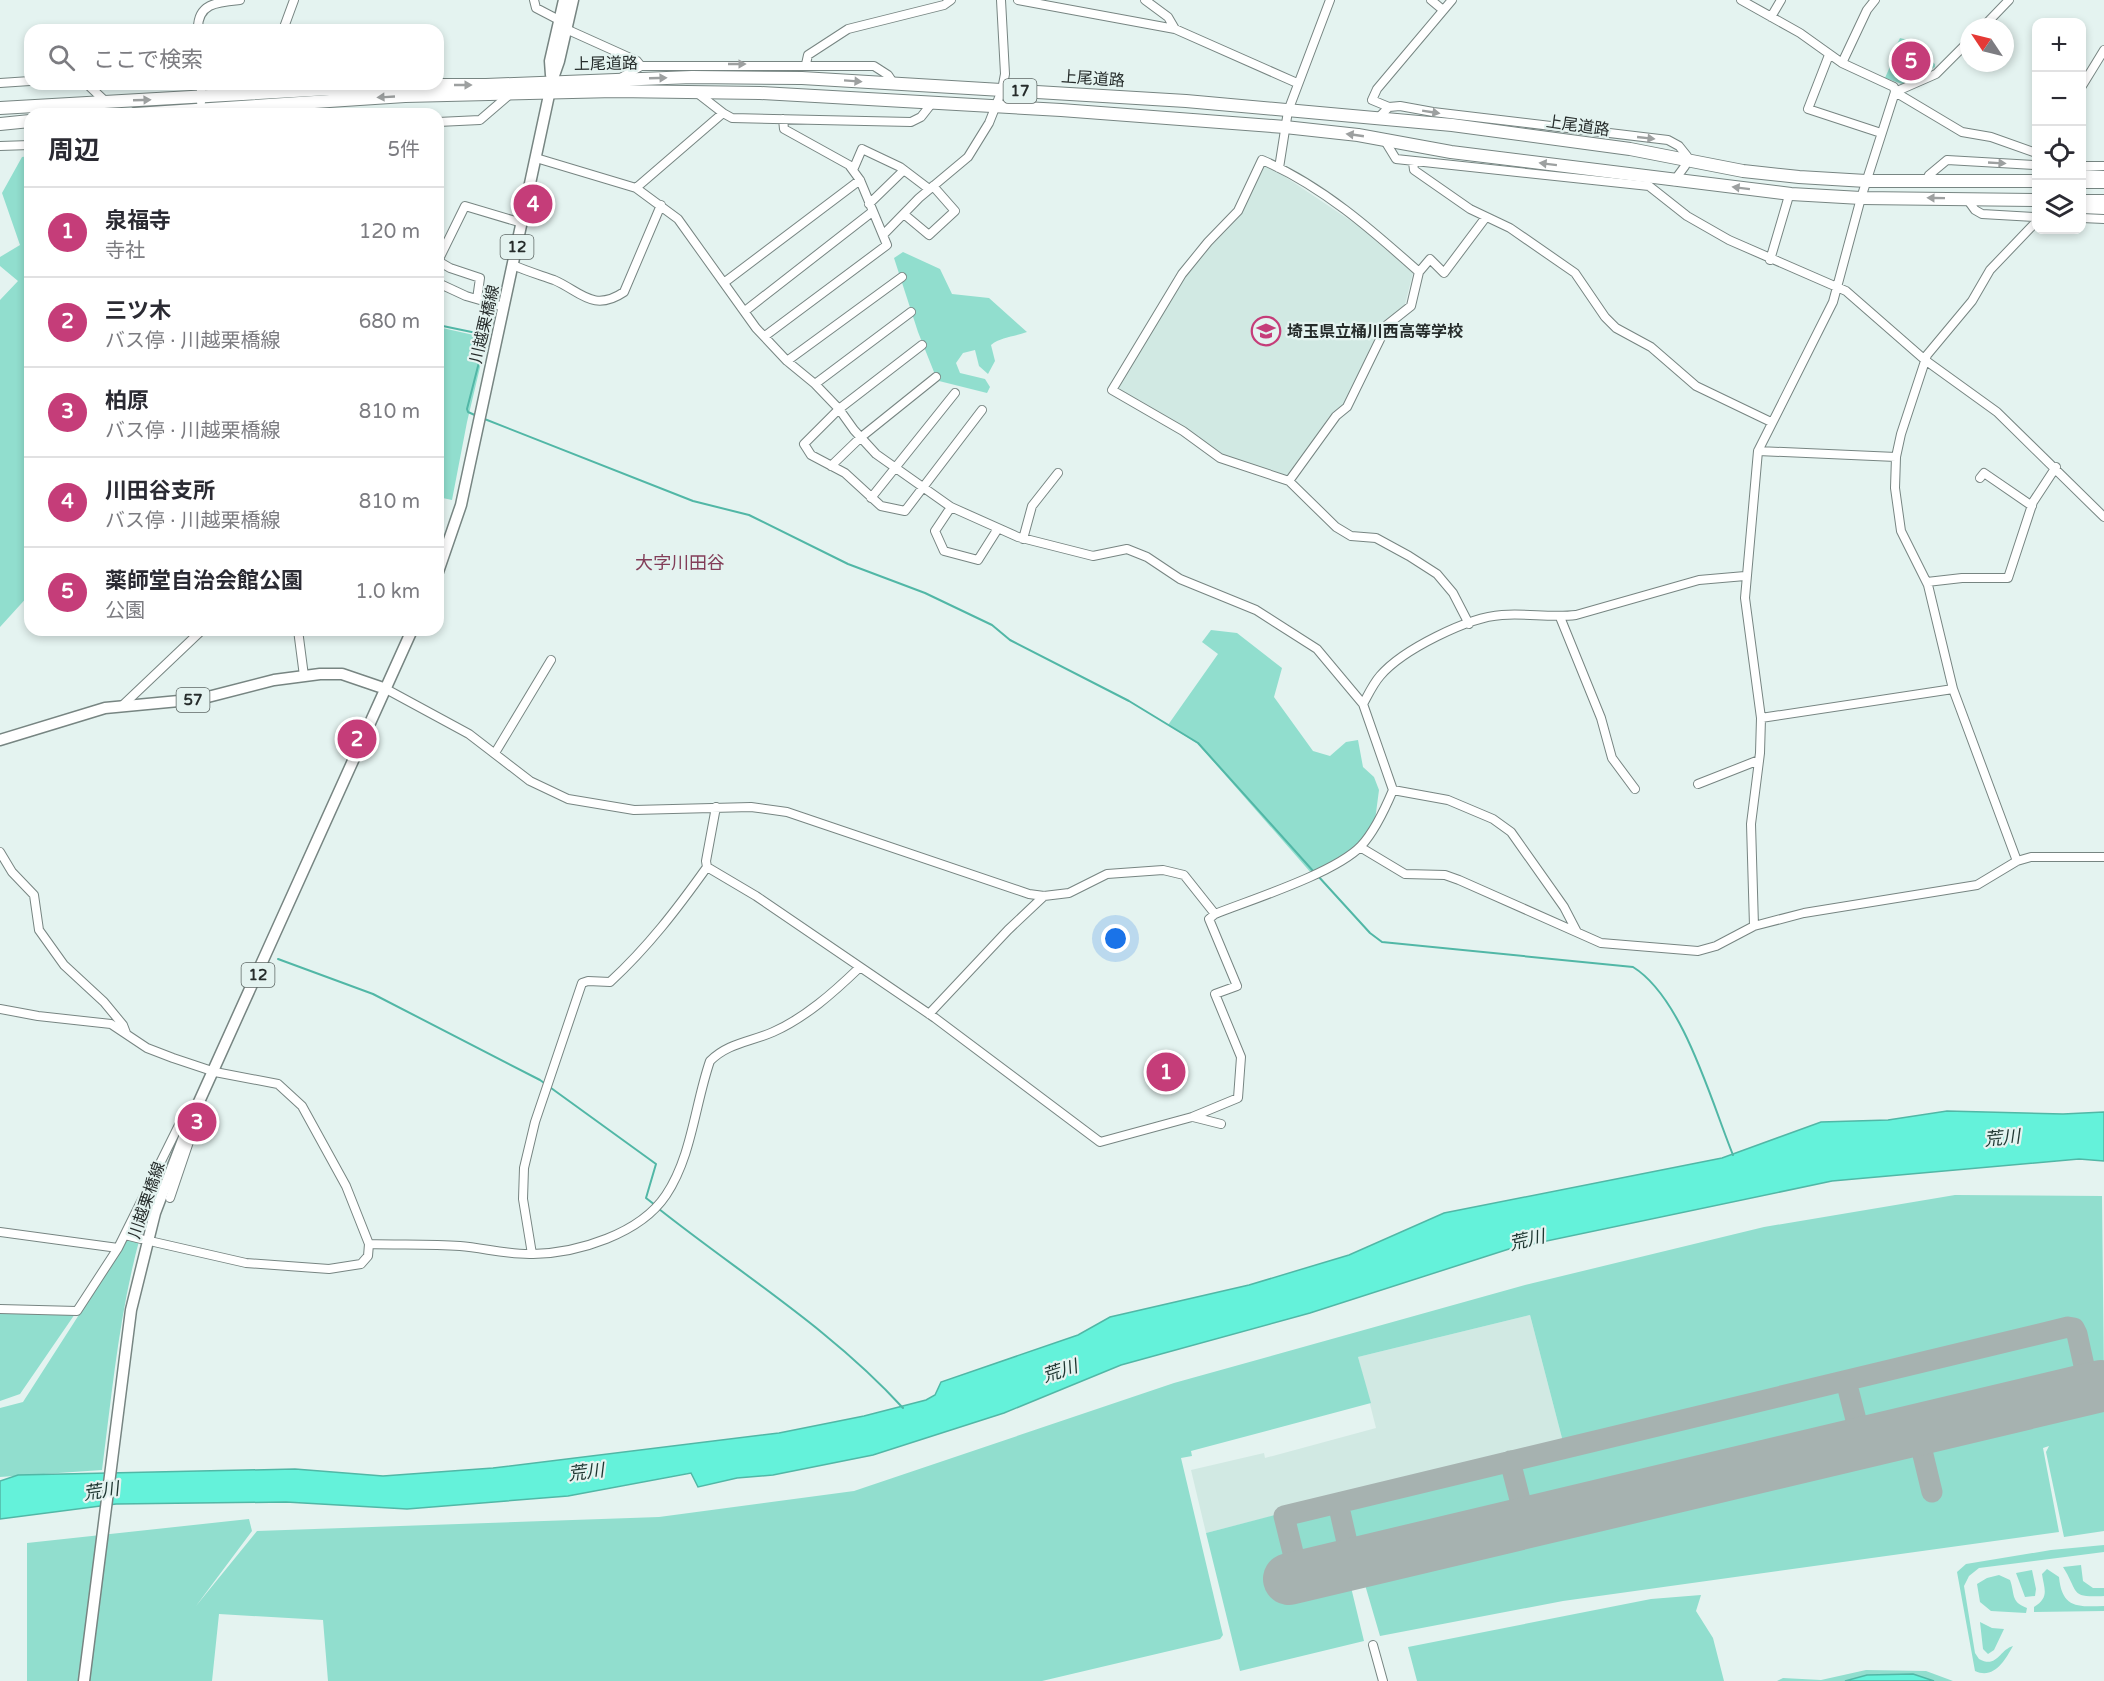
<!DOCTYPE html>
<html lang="ja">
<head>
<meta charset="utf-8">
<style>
  body { margin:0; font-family:"Varela Round","Noto Sans JP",sans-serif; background:#f7f7f7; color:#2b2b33 }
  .controls { position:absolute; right:18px; top:18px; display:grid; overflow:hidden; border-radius:12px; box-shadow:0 3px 9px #0003 }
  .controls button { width:54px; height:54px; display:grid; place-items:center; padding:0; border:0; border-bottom:2px solid #e1e1e2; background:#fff; color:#2b2b33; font:30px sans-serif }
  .compass { position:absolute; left:1960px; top:18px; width:54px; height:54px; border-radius:50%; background:#fff; box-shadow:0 3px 9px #0003; rotate:305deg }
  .you { position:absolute; left:1116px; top:939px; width:21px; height:21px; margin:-15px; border:4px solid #fff; border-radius:50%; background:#1a73e8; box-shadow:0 0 0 9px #1a73e833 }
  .badge { display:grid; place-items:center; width:39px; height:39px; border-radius:50%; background:#c53d79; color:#fff; font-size:20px; font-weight:700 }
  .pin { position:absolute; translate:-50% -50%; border:3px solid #fff; box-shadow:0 2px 6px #0006 }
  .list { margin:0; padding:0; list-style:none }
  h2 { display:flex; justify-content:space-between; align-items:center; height:78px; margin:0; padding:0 24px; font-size:26px }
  h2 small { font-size:20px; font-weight:400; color:#7c7c81 }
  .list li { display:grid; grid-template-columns:39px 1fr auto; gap:18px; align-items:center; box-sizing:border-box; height:90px; padding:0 24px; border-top:2px solid #e1e1e2 }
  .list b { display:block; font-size:22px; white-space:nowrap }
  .list p { margin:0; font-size:20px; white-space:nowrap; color:#7c7c81 }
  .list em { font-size:20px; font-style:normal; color:#7c7c81 }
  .icon { flex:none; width:33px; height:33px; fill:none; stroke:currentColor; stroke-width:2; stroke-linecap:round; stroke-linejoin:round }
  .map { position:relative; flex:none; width:2104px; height:1681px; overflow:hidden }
  .search { position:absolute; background:#fff; box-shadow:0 3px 9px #0003; left:24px; top:24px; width:420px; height:66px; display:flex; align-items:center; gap:15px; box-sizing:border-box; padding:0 21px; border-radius:18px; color:#7c7c81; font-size:22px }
  .panel { position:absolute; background:#fff; box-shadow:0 3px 9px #0003; left:24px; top:108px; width:420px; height:528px; border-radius:18px }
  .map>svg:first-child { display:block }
  .built { fill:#d1e9e3 }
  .green { fill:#91dece }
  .water { fill:#64f2da; stroke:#51b7a6; stroke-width:1.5 }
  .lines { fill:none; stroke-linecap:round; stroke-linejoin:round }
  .stream { stroke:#51b7a6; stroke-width:2 }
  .taxiway { stroke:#a6b2b0; stroke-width:21 }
  .runway { stroke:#a6b2b0; stroke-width:52 }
  .minor-casing { stroke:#778582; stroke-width:10 }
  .major-casing { stroke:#778582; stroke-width:13 }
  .highway-casing { stroke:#778582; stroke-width:14 }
  .minor { stroke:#fff; stroke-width:8 }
  .major { stroke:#fff; stroke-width:10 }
  .highway { stroke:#fff; stroke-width:12 }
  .oneway { fill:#9da0a0 }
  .labels { text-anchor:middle; stroke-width:4.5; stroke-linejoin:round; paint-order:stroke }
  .shield { fill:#e4f3f0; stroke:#5f6866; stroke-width:1.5 }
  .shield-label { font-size:15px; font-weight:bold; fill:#262c2b }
  .street-label { font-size:16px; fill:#262c2b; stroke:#e4f3f0 }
  .poi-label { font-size:16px; font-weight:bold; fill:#262c2b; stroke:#e4f3f0; text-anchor:start }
  .neighbourhood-label { font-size:18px; fill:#823d58; stroke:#e4f3f0 }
  .water-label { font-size:18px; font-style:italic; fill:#1e3631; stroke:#e4f3f0 }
</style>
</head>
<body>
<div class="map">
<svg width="2104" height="1681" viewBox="0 0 2104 1681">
  <rect width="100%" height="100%" fill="#e4f3f0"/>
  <path class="built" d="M 1262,165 L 1275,170 L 1360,227 L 1413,273 L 1404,308 L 1384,322 L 1371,355 L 1345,405 L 1329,417 L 1287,478 L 1223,455 L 1119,391 L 1118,387 L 1191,267 L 1240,216 Z
    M 1530,1315 L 1563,1442 L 1206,1533 L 1191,1470 L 1264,1453 L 1265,1458 L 1376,1428 L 1358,1357 Z"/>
  <path class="green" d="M 1900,38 L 1908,40 L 1915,50 L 1935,64 L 1935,67 L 1902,84 L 1885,78 L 1899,46 L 1897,44 Z
    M 30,156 L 30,594 L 0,627 L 0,300 L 18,281 L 0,266 L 0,257 L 20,245 L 2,193 L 22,157 Z
    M 903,252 L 940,269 L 952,294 L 989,298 L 1027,332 C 1014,337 1001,337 991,345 L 995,361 L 988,374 L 979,366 L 975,350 L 963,353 L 956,363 L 960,373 L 985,379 L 990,387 L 987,393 L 939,381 L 936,377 L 918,332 L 894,258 Z
    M 438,327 L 487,338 L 467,422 L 452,500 L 438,497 Z
    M 1211,630 L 1237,633 L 1282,668 L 1274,697 L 1313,751 L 1330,756 L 1346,742 L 1358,740 L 1363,767 L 1374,777 L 1379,790 L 1374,828 L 1360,847 L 1312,874 L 1198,744 L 1168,725 L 1218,654 L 1202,642 Z
    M 1955,1195 L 2102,1196 L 2104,1381 L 2102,1371 L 2093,1374 L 2079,1319 L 1563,1442 L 1530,1315 L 1358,1357 L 1371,1403 L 1191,1451 L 1192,1456 L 1181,1458 L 1223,1635 L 1220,1639 L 1042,1681 L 328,1681 L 323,1620 L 219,1614 L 212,1681 L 27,1681 L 27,1543 L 249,1519 L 252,1531 L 196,1606 L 257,1531 L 659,1517 L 854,1491 L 1174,1383 L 1525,1285 L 1764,1227 Z
    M 150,1204 C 121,1292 114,1378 102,1470 L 0,1477 L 0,1408 L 23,1402 Z
    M 0,1309 L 77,1311 L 20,1394 L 0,1401 Z
    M 2069,1334 L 2079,1377 L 1864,1427 L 1853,1385 Z
    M 1840,1388 L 1851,1431 L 1530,1509 L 1520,1468 Z
    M 2104,1398 L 2104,1531 L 2064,1537 L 2046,1452 L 2049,1446 L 2043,1448 L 2059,1532 L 1563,1601 L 1380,1636 L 1363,1578 Z
    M 1506,1471 L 1513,1511 L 1355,1547 L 1346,1508 Z
    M 1330,1510 L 1340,1551 L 1302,1561 L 1291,1521 Z
    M 1279,1514 L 1290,1564 L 1282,1567 L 1291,1597 L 1349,1579 L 1364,1641 L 1240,1671 L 1206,1533 Z
    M 2104,1545 L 2104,1552 L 1979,1568 L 1969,1576 L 1964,1586 L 1975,1653 L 1979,1659 C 1997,1669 1999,1650 2013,1646 C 2005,1660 1994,1680 1975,1671 L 1957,1572 L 1966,1564 L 2051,1550 Z
    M 2081,1565 L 2083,1581 L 2093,1588 L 2104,1588 L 2104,1596 C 2069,1598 2079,1592 2063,1567 Z
    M 2047,1569 L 2059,1577 C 2062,1608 2077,1607 2104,1606 L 2104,1611 L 2034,1612 L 2034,1607 C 2050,1597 2044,1589 2042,1574 Z
    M 2032,1570 L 2036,1589 L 2035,1596 L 2025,1597 L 2016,1573 Z
    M 1999,1575 L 2010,1580 C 2015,1593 2010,1602 2027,1608 L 2026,1613 L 1991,1611 L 1980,1602 L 1977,1584 L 1987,1578 Z
    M 1701,1595 L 1696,1611 L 1713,1638 L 1724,1681 L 1417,1681 L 1408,1647 L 1651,1599 Z
    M 1980,1622 L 1992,1628 L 2004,1629 L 1994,1650 L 1988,1654 L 1983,1649 Z
    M 1866,1670 L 1926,1671 L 1953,1681 L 1934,1681 L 1913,1674 L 1867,1675 L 1845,1681 L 1777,1681 L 1783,1678 L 1821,1680 Z"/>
  <path class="water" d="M 1947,1111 L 2063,1114 L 2104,1112 L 2104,1161 L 2079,1159 L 1832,1181 L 1509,1249 L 1310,1313 L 1121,1365 L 1004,1413 L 873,1455 L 773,1475 L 737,1478 L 698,1487 L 691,1473 L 568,1496 L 407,1509 L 286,1502 L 116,1504 L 0,1519 L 0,1481 L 18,1475 L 295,1469 L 383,1476 L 493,1468 L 779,1433 L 864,1416 L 926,1400 L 935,1395 L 941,1382 L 1078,1335 L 1110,1317 L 1249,1285 L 1349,1255 L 1444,1213 L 1722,1158 L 1821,1122 L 1888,1120 Z
    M 1913,1674 L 1934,1681 L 1845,1681 L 1867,1675 Z"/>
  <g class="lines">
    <path class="stream" d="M 438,325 L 486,335 L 467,409 L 468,412 L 477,416
      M 482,418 L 693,501 L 749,515 L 848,564 L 925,593 L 992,625 L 1010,640 L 1129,701 L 1198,743 L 1314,872
      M 1318,876 L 1370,933 L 1382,942 L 1633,967 C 1683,998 1711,1101 1733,1155
      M 278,959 L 373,994 L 540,1080 L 656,1164 L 646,1198 L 655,1205
      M 659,1209 C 741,1274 832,1330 903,1408"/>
    <path class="taxiway" d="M 1846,1381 L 1862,1443
      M 1917,1430 L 1932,1492
      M 1510,1461 L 1526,1523
      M 1338,1503 L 1352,1564
      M 1299,1577 L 1284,1516 L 2068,1327 L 2074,1328 L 2077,1334 L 2089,1388"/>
    <path class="runway" d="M 1289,1579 L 2101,1386"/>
    <g class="minor-casing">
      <path id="minor" d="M 534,0 L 536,8 L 559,20
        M 1018,0 L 1175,29 L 1297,83
        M 1145,0 L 1168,17 L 1175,29
        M 1431,0 L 1443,10
        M 1741,0 L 1800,33 L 1842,63 L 1894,87 L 1895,92 L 1962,132 L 1991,137 L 2036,153
        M 1771,17 L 1781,0
        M 1983,27 L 2009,0
        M 566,29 L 637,61 L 641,66
        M 198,30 C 197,3 218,2 240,0
        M 283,30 L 294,0
        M 1829,55 L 1808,109 L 1881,133
        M 1842,63 L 1867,10 L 1875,0
        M 806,64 L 808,55 L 848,29 L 944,5 L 951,0
        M 619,79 L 641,66 L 874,66 L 888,75 L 894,84
        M 0,83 L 30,81
        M 87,84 L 105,101
        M 2082,86 L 2104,50
        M 696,92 L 723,113
        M 201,102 L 201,84
        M 282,105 L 293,114
        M 1389,107 L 1372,100 L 1377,89 L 1452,0
        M 1378,118 L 1389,107 L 1400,106 L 1433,112 L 1668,140 L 1679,146 L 1687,156 L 1685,166 L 1674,181
        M 438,122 L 480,120 L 509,95
        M 1385,141 L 1396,159 L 1649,186 L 1687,216 L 1729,240 L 1846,291 L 1925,360 L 1997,412 L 2104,517
        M 0,146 L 30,145
        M 536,158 L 636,188 L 678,219 L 756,328 L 787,361 L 815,384 L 839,409 L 854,430 L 876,454 L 951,507 L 1018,537 L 1093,556 L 1127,549 L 1147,557 L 1180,579 L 1256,610 L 1317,649 L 1363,704 L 1393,790 C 1385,809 1375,831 1361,846 C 1335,873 1253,899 1215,914 L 1209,919 L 1237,986 L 1215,994 L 1241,1057 L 1238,1098 L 1192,1117 L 1100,1142 L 935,1018 L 756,896 L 707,867
        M 1413,162 L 1414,170 L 1470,209 L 1510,228 L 1575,273 L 1605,317 L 1616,328 L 1651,347 L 1696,386 L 1771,422
        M 2082,166 L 2104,166
        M 1279,168 L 1288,111 L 1330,0
        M 853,170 L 862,149 L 900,167 L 929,189
        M 2082,174 L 2104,175
        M 1926,181 L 1929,175 L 1947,160 L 2036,165
        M 636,188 L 723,113 L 732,118 L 911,122 L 921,117 L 932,103
        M 1967,199 L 1975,210 L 1982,214 L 2036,217
        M 869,204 L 904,170
        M 2082,209 L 2104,210
        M 905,215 L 929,235 L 955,211 L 933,186
        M 2082,218 L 2104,219
        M 883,235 L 919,198 L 968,157 L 989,123 L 1002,90 L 1005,74 L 1001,0
        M 1770,260 L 1788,199
        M 438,261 L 465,206 L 522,223
        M 438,261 L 450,268 L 480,278 L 477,299
        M 513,265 C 526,271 540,275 554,280 C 580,291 593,313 624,292 L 661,205
        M 1419,272 L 1430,259 L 1444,273 L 1486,217
        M 725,282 L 860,180
        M 438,283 L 466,296 L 504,307
        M 745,311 L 872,212
        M 765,336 L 887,245 L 860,180 L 849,165 L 784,129 L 783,119
        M 922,345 L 839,409 L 804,444 L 811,455 L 845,473 L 881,506 L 905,511 L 982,410
        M 787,361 L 902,277
        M 815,384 L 911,312
        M 1758,451 L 1896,457
        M 831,466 L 860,438 L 936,377
        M 1980,478 L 1984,473 L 2032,506
        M 1289,481 L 1336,416 L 1347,407 L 1387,325 L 1411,306 L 1419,272 C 1372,230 1321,185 1262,160 L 1238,211 L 1208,242 L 1182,274 L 1112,390 L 1183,431 L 1220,458 L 1289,481 L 1336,527 L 1351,536 L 1376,538 L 1409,556 L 1437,574 L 1453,593 L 1469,624
        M 871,498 L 955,393
        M 951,507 L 935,531 L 944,551 L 978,560 L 997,530
        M 1023,539 L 1032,506 L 1058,473
        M 1927,582 L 1962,578 L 2008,578 L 2033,502 L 2056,467
        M 1560,617 L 1601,718 L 1612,758 L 1635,789
        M 298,630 L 304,676
        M 386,689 L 469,734 L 530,781 L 568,799 L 634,810 L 751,807 L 787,812 L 1029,894 L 1044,896 L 1069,893 L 1107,874 L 1163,870 L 1184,875 L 1215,914
        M 1363,704 C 1368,695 1373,684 1380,676 C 1402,650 1468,617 1502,615 C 1527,613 1551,618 1576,615 L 1699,580 L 1745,576
        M 123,705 L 202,630
        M 1761,718 L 1953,689
        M 495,753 L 551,660
        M 1698,784 L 1759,760
        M 1393,790 L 1448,800 L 1493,819 L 1511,832 L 1564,907 L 1577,932
        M 1360,847 L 1405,874 L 1445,875 L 1459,880 L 1601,943 L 1698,951 L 1716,946 L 1754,926 L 1804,913 L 1977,885 L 2017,861 L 2031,857 L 2104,857
        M 0,852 L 12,872 L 34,895 L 39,930 L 64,965 L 104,1002 L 123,1025 L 126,1033
        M 2017,861 L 1953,689 L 1928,585 L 1901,531 L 1895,488 L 1896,457 L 1901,434 L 1927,355 L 1972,301 L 1990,270 L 2035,223 L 2036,216
        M 1754,926 L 1751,824 L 1760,753 L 1761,718 L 1745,598 L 1758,451 L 1833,302 L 1861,198 L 1895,92 L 1936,74 L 1969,41
        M 0,1009 L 38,1016 L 111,1024 L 147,1048 L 173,1058 L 215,1072 L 278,1084 L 302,1106 L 346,1186 L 369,1244 L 368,1256 L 361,1264 L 329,1269 L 246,1263 L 154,1242
        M 929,1014 L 1008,930 L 1044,896
        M 1193,1117 L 1221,1124
        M 0,1232 L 118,1248
        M 125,1235 L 141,1239
        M 369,1244 C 399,1245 430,1244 460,1246 C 484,1248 509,1255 533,1254 C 578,1253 640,1234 666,1195 C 692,1156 695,1104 710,1061 C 728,1043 750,1042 773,1032 C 805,1018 834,992 859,968
        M 532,1254 L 523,1199 L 524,1168 L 535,1122 L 582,983 L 588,981 L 610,982 C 648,947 677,909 707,867 L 706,861 L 716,807
        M 0,1309 L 77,1311 L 118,1248 L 181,1121 L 194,1127 L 170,1198
        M 1373,1645 L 1383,1681"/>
    </g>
    <g class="major-casing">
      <path id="major" d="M 551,75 L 550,61 L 564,0
        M 438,572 L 461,505 L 552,81 L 559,61 L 573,0
        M 0,740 L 105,708 L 200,699 L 274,680 L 320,674 L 342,674 L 386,689
        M 84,1681 L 131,1310 L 155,1213 L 189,1124 L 412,630"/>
    </g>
    <g class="highway-casing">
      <path id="highway" d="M 0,108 L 399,85 L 486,85 L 692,77 L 802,78 L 1186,101 L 1452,125 L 1630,149 L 1743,171 L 1799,177 L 1866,181 L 2036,181
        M 135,114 L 405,96 L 615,91 L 760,93 L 1061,110 L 1285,127 L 1358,135 L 1451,152 L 1791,194 L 1861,198 L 2036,200
        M 0,124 L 30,121
        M 2082,182 L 2104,182
        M 2082,201 L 2104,201"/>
    </g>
    <use href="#minor" class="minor"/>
    <use href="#major" class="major"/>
    <use href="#highway" class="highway"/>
  </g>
  <defs><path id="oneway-solid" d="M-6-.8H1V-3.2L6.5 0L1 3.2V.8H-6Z" transform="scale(1.5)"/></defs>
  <g class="oneway">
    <use href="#oneway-solid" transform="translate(737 64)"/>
    <use href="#oneway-solid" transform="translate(658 78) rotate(-2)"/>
    <use href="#oneway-solid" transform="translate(853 81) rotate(4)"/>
    <use href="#oneway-solid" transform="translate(463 85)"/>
    <use href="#oneway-solid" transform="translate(386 97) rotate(177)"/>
    <use href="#oneway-solid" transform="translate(142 100) rotate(-2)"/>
    <use href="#oneway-solid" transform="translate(1431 112) rotate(9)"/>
    <use href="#oneway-solid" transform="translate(1355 135) rotate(-172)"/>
    <use href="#oneway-solid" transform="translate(1646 138) rotate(6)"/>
    <use href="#oneway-solid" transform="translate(1997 163) rotate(3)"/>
    <use href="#oneway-solid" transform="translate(1548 164) rotate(-173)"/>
    <use href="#oneway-solid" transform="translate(1741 188) rotate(-173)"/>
    <use href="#oneway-solid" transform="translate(1936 198) rotate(-179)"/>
  </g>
  <defs>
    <g id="school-ring" transform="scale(1.5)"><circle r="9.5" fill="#e4f3f0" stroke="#c53d79" stroke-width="1.5"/><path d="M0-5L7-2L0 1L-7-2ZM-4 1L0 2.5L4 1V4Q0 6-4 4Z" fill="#c53d79"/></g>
  </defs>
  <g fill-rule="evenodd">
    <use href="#school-ring" x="1266" y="331"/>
  </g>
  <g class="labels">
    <g class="shield">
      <rect x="1003.5" y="79" width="33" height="24" rx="4.5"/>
      <rect x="500.5" y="235" width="33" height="24" rx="4.5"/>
      <rect x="176.5" y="688" width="33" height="24" rx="4.5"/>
      <rect x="241.5" y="963" width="33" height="24" rx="4.5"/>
    </g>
    <g class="shield-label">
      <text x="1020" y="96">17</text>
      <text x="517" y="252">12</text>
      <text x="193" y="705">57</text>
      <text x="258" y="980">12</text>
    </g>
    <g class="street-label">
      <text transform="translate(606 63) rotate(-1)" y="6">上尾道路</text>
      <text transform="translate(1093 78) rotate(4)" y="6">上尾道路</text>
      <text transform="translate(1578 125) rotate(8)" y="6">上尾道路</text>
      <text transform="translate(484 324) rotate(-77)" y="6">川越栗橋線</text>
      <text transform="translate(146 1200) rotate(-71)" y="6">川越栗橋線</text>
    </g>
    <g class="poi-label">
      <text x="1287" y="337">埼玉県立桶川西高等学校</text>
    </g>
    <g class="neighbourhood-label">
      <text x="680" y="569">大字川田谷</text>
    </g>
    <g class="water-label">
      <text transform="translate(2002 1138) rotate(-6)" y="6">荒川</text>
      <text transform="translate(1527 1240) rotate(-13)" y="6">荒川</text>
      <text transform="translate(1060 1371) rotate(-18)" y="6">荒川</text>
      <text transform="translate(586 1472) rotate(-7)" y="6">荒川</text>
      <text transform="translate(101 1491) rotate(-9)" y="6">荒川</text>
    </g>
  </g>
</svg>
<div class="controls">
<button>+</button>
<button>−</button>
<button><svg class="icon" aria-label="locate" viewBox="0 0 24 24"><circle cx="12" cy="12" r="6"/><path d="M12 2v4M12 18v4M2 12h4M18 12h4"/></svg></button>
<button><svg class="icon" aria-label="layers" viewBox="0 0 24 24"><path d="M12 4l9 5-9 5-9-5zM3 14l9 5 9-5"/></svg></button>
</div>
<svg class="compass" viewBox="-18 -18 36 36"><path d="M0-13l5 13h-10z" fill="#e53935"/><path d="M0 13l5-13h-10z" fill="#7c7c81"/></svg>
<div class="you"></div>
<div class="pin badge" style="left:1166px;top:1072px">1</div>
<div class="pin badge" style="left:357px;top:739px">2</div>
<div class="pin badge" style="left:197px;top:1122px">3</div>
<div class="pin badge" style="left:533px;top:204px">4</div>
<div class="pin badge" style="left:1911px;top:61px">5</div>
<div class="search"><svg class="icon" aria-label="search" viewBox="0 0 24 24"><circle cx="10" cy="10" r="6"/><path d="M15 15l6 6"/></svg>ここで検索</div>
<section class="panel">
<h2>周辺<small>5件</small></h2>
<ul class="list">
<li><span class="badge">1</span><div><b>泉福寺</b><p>寺社</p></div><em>120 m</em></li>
<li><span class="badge">2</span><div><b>三ツ木</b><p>バス停 · 川越栗橋線</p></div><em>680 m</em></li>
<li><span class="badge">3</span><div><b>柏原</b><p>バス停 · 川越栗橋線</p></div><em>810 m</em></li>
<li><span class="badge">4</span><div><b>川田谷支所</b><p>バス停 · 川越栗橋線</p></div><em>810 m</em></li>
<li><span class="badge">5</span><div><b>薬師堂自治会館公園</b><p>公園</p></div><em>1.0 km</em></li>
</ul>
</section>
</div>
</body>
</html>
